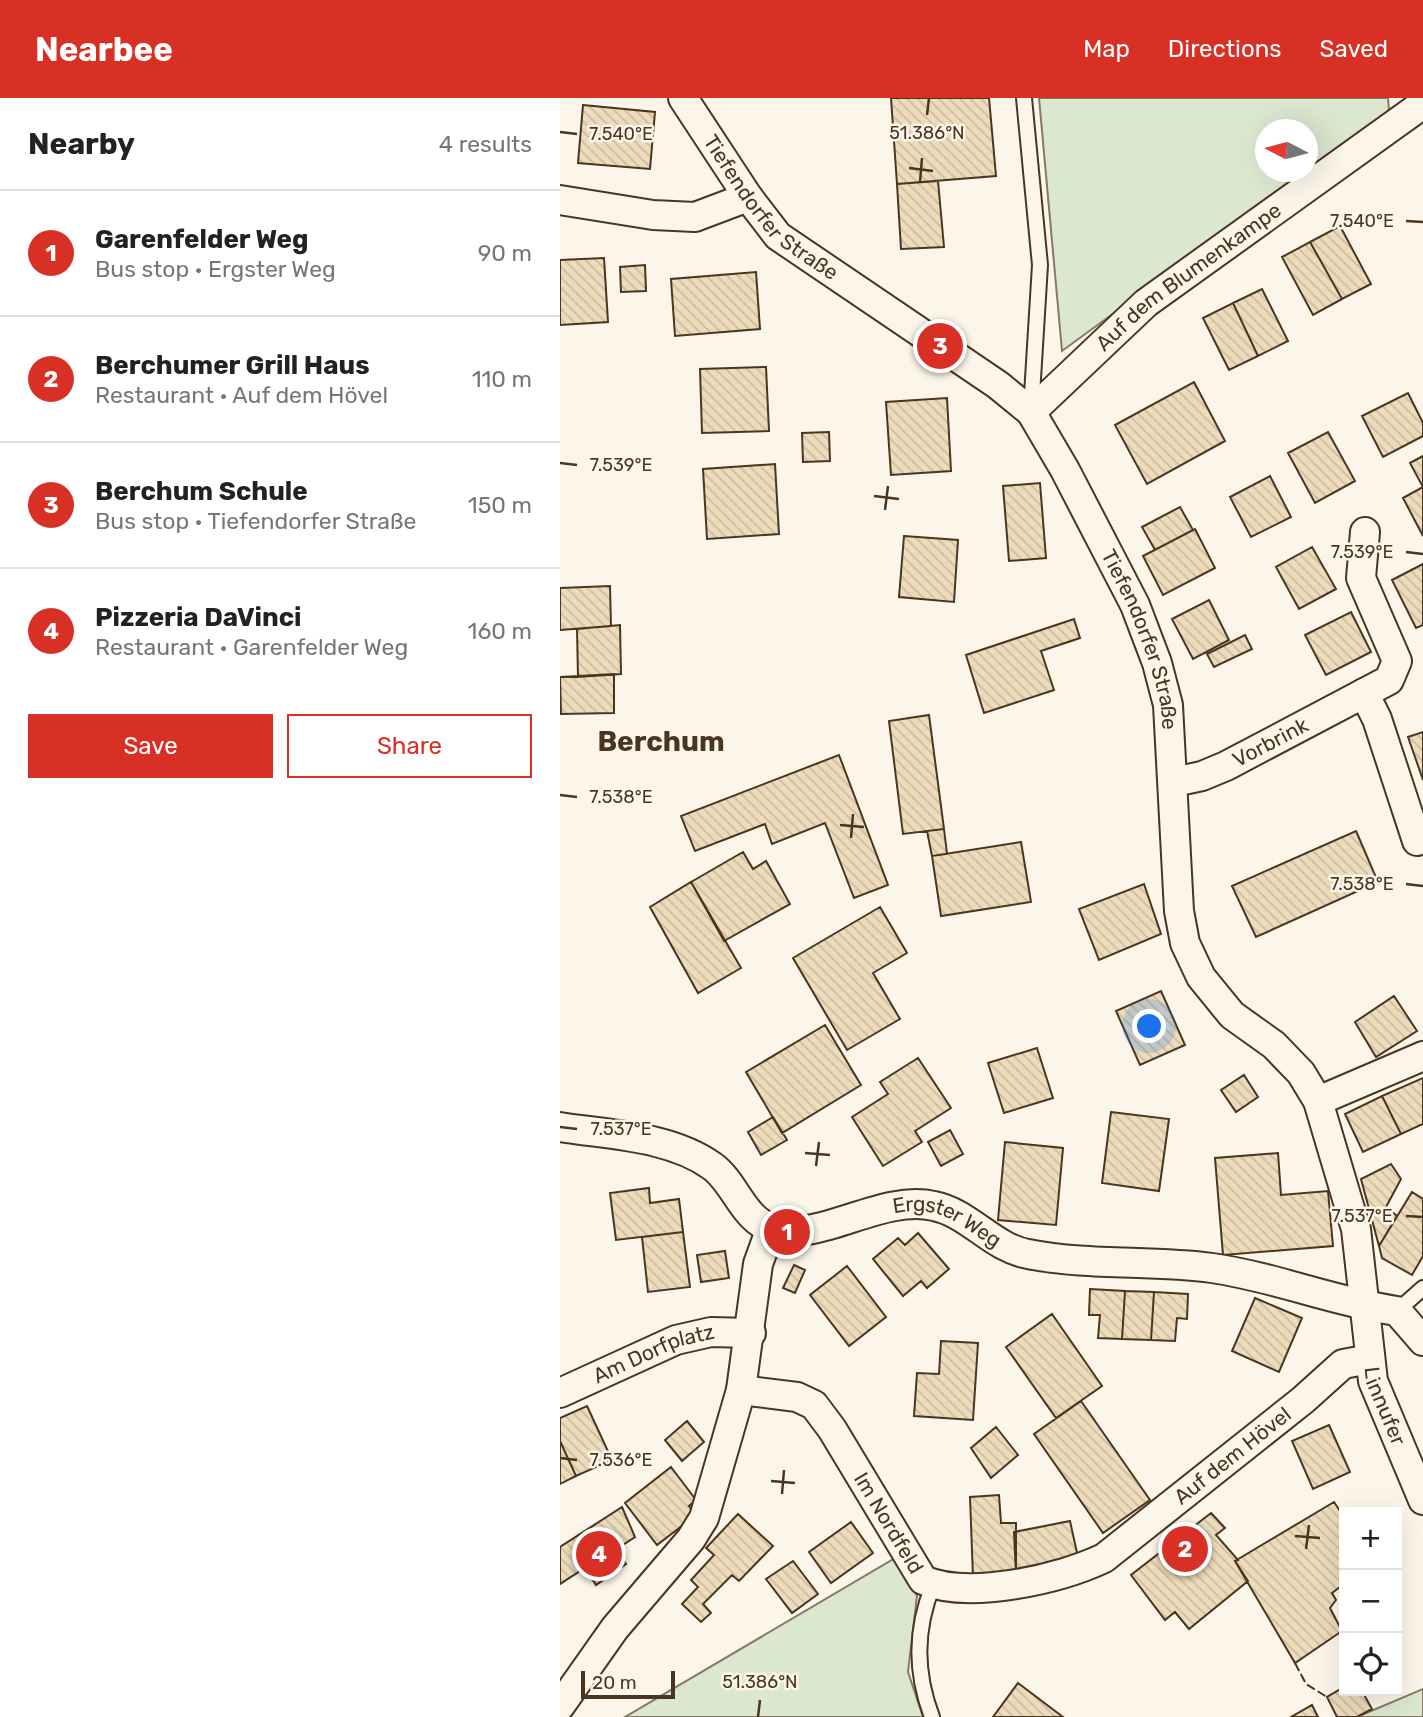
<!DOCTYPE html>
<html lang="en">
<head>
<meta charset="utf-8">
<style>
  body { margin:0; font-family:Rubik,sans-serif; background:#f6f6f6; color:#222 }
  .controls { position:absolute; right:21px; bottom:21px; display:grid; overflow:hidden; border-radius:0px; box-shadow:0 7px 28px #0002 }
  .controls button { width:63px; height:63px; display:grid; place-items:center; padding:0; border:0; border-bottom:2px solid #e0e0e0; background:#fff; color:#222; font:35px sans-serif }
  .compass { position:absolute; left:695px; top:21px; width:63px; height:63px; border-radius:50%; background:#fff; box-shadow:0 7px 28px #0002; rotate:276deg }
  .scale { position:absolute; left:21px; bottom:18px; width:94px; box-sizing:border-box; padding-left:7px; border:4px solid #4a3520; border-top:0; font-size:19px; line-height:24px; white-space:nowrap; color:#4a3520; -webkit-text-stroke:5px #fbf6e9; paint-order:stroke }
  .you { position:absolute; left:590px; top:929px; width:24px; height:24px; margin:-18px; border:5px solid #fff; border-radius:50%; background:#1a73e8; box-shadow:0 0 0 10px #1a73e833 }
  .badge { display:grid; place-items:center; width:46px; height:46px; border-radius:50%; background:#d93025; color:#fff; font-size:23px; font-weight:700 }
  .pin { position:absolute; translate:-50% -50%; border:4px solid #fff; box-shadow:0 2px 7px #0006 }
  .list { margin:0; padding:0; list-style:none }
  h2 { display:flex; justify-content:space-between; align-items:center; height:91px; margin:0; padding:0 28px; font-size:30px }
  h2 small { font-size:23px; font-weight:400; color:#767676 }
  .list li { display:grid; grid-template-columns:46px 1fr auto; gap:21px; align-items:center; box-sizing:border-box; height:126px; padding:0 28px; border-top:2px solid #e0e0e0 }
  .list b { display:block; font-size:26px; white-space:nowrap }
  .list p { margin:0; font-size:23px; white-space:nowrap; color:#767676 }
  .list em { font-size:23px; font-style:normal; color:#767676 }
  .actions { display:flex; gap:14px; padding:21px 28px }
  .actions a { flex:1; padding:16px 0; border:2px solid #d93025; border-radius:0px; text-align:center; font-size:24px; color:#d93025 }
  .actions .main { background:#d93025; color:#fff }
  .icon { flex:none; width:38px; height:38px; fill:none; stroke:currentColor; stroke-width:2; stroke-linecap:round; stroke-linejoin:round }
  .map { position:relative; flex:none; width:863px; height:1619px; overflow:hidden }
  header { display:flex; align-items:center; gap:42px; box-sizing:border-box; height:98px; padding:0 35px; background:#d93025; color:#fff }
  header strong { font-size:33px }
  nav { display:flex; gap:38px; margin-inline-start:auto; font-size:24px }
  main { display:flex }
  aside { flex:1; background:#fff }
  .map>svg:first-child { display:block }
  .green { fill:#dce7d0; stroke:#887966; stroke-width:2 }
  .building { fill:url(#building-back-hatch); stroke:#4a3520; stroke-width:2 }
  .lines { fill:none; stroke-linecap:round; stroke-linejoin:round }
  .service-casing { stroke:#4a3520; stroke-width:18 }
  .minor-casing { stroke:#4a3520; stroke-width:32 }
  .service { stroke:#fbf6e9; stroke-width:14 }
  .minor { stroke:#fbf6e9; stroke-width:28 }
  .fence { stroke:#4a3520; stroke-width:2; stroke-dasharray:9 3.5; stroke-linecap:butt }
  .ticks { fill:none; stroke:#4a3520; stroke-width:2.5 }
  .labels { text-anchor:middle; stroke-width:5; stroke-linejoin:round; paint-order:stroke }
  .street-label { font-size:21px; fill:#4a3520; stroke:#fbf6e9 }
  .district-label { font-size:28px; font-weight:bold; fill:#4a3520; stroke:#fbf6e9 }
  .ticks-label { font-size:18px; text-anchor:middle; fill:#4a3520; stroke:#fbf6e9; stroke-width:5; stroke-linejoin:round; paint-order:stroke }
</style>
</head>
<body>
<header>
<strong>Nearbee</strong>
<nav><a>Map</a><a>Directions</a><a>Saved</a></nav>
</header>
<main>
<aside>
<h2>Nearby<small>4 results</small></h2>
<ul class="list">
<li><span class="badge">1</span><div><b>Garenfelder Weg</b><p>Bus stop · Ergster Weg</p></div><em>90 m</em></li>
<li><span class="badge">2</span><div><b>Berchumer Grill Haus</b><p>Restaurant · Auf dem Hövel</p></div><em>110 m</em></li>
<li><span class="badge">3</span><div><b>Berchum Schule</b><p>Bus stop · Tiefendorfer Straße</p></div><em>150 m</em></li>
<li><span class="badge">4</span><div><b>Pizzeria DaVinci</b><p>Restaurant · Garenfelder Weg</p></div><em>160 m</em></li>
</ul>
<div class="actions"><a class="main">Save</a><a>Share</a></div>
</aside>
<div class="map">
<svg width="863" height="1619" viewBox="0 0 863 1619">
  <defs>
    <pattern id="building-back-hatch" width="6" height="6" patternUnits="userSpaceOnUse" patternTransform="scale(1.75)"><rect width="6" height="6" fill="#ecdcbc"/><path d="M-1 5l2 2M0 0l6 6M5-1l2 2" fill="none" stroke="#ccbda1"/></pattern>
  </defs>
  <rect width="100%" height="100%" fill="#fbf6e9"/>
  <path class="green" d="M 479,0 L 828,0 L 829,13 L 748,73 L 748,32 L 706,32 L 706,74 L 747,74 L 502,253 Z
    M 337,1459 L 357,1498 L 348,1574 L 363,1619 L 65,1619 Z
    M 863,1591 L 863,1619 L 797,1619 Z"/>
  <path class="building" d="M 331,0 L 429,0 L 436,78 L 337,86 Z
    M 23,7 L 95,14 L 90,71 L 18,65 Z
    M 378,83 L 384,149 L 341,151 L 337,86 Z
    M 780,128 L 811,186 L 782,201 L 750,144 Z
    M 750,144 L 782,201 L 753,217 L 722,159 Z
    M 44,160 L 48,224 L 0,227 L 0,162 Z
    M 85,167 L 86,193 L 61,194 L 60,169 Z
    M 196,174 L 200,231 L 115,238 L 111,181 Z
    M 702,191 L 728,243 L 698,258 L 673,205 Z
    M 673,205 L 698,258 L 669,272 L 643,220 Z
    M 206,269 L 209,333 L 142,335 L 140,271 Z
    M 634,284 L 665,343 L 587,386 L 555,327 Z
    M 848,295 L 863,325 L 863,338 L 823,359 L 802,318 Z
    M 387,300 L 391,373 L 331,377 L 326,304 Z
    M 269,334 L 270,363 L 243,364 L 242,335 Z
    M 768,334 L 795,383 L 755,405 L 728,355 Z
    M 863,358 L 863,389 L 850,365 Z
    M 215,366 L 219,436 L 147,441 L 143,371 Z
    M 710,378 L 731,419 L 691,439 L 670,399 Z
    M 480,385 L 486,460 L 449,463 L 443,388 Z
    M 863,389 L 863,438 L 843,400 Z
    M 620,409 L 633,432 L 595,452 L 582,429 Z
    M 635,431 L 655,470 L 603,497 L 583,458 Z
    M 344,438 L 398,442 L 394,504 L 339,499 Z
    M 752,449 L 776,491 L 739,511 L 716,469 Z
    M 863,466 L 863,527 L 856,530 L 832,482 Z
    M 50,488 L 51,528 L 0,532 L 0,490 Z
    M 649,502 L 669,542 L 633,561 L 612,521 Z
    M 791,514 L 811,554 L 766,577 L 745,537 Z
    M 514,521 L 520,540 L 481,553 L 494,592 L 424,615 L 406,557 Z
    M 60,527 L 61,576 L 18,579 L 17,531 Z
    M 685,537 L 692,551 L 654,569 L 647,556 Z
    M 54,576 L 54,615 L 1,616 L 0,579 Z
    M 369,617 L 384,731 L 343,736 L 329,623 Z
    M 863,634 L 863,682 L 848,639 Z
    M 279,657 L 328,787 L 294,800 L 265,725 L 212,746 L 205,726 L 135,753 L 121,718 Z
    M 384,731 L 387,756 L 372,758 L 367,733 Z
    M 796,733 L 818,784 L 696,839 L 672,788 Z
    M 461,744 L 471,804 L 381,818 L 372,758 Z
    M 183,754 L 193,771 L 206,763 L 230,806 L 164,843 L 131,784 Z
    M 131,784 L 181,870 L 138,895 L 90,809 Z
    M 584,786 L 601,836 L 539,862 L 519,811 Z
    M 320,809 L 347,855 L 313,875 L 340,921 L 287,952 L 233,860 Z
    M 601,893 L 625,947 L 580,967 L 556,913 Z
    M 834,898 L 857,933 L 816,959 L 795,924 Z
    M 265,927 L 301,987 L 222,1035 L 186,974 Z
    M 477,950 L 493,1000 L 444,1015 L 428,965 Z
    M 358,960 L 391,1010 L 355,1033 L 362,1044 L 323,1068 L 292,1019 L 328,996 L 320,984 Z
    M 684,977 L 698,999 L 676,1014 L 661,992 Z
    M 863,980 L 863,1026 L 841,1036 L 822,998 Z
    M 822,998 L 841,1036 L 803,1054 L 785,1016 Z
    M 551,1014 L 609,1021 L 599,1093 L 542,1085 Z
    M 213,1019 L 227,1042 L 201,1057 L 188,1034 Z
    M 390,1032 L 403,1056 L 381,1068 L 368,1044 Z
    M 445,1044 L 503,1050 L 496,1127 L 438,1122 Z
    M 718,1055 L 721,1097 L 768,1093 L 773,1148 L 663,1157 L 655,1060 Z
    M 831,1066 L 841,1081 L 826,1109 L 837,1118 L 819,1148 L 801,1081 Z
    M 89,1090 L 90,1105 L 119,1101 L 123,1134 L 56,1142 L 50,1095 Z
    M 852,1094 L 863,1101 L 863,1158 L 852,1177 L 822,1160 L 819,1148 Z
    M 123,1134 L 130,1189 L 88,1194 L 82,1139 Z
    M 358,1135 L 389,1171 L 367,1190 L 361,1183 L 343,1198 L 313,1161 L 338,1140 L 345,1147 Z
    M 165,1153 L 169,1180 L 141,1184 L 137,1157 Z
    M 234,1167 L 245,1172 L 235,1195 L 223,1190 Z
    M 287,1168 L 326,1219 L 289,1248 L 250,1197 Z
    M 530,1191 L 565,1193 L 562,1241 L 538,1240 L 540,1217 L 529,1217 Z
    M 565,1193 L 594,1194 L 591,1242 L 562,1241 Z
    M 594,1194 L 628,1196 L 627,1221 L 617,1220 L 615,1243 L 591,1242 Z
    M 695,1200 L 742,1220 L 719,1274 L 672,1253 Z
    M 492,1216 L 542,1288 L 496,1320 L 446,1249 Z
    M 381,1243 L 418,1245 L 413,1322 L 354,1318 L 357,1275 L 379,1276 Z
    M 521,1303 L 590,1402 L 543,1435 L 474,1336 Z
    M 27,1308 L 52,1362 L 16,1378 L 0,1343 L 0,1320 Z
    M 127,1323 L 144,1344 L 122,1363 L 105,1342 Z
    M 769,1327 L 790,1374 L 753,1391 L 732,1343 Z
    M 436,1329 L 458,1357 L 431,1380 L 411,1350 Z
    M 0,1343 L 16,1378 L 0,1386 Z
    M 111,1369 L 136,1402 L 129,1408 L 136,1417 L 97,1447 L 65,1405 Z
    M 439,1397 L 441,1425 L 456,1425 L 456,1477 L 413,1479 L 410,1399 Z
    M 774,1404 L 784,1419 L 784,1486 L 772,1495 L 776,1502 L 770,1510 L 782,1533 L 735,1565 L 675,1463 Z
    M 62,1409 L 75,1439 L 55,1452 L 66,1466 L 36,1487 L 25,1470 L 0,1486 L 0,1449 Z
    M 651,1415 L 665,1430 L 656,1437 L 678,1462 L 675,1463 L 688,1483 L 629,1531 L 615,1514 L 605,1522 L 571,1477 Z
    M 178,1416 L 213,1448 L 179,1483 L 172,1477 L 143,1506 L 151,1515 L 141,1524 L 122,1506 L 138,1489 L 131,1482 L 154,1457 L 146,1450 Z
    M 510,1423 L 519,1464 L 456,1477 L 454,1434 Z
    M 291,1424 L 313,1455 L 271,1485 L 249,1454 Z
    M 233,1463 L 258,1496 L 232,1515 L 206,1481 Z
    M 458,1585 L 503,1619 L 433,1619 Z
    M 784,1589 L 784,1593 L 802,1593 L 812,1611 L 797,1619 L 777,1619 L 767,1599 Z
    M 752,1607 L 758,1619 L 731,1619 Z"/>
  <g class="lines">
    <g class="service-casing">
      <path id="service" d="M 464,0 L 480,167 L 471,313
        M 837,1213 L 863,1190
        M 372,1619 C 355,1574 355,1532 373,1487"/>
    </g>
    <g class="minor-casing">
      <g id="minor">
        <path id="s1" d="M 123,0 L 188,99 L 218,138 L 438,287 L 471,314 L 505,372 L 575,507 L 597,565 L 608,607 L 619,813 L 625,845 L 641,879 L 672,917 L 714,947 L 741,975 L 758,1003 L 796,1131 L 813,1283 L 863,1402"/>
        <path d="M 0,102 L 93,117 L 135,119 L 188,99"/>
        <path id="s2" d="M 471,314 L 586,205 L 863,6"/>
        <path d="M 804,595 L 817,621 L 857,743"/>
        <path id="s3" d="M 614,684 L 642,678 L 666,668 L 829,582 L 837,563 L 801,480 L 805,434"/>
        <path d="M 758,1003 L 863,958"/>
        <path id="s4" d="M 0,1029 C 50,1037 110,1038 152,1068 C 176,1085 183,1123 214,1131 C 262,1144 321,1096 374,1108 C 409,1115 433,1150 468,1156 C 528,1168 592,1162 652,1170 C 715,1179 775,1204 837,1213 L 863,1243"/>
        <path id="s5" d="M 181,1292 L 237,1299 L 254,1307 L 272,1331 L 363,1482 C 409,1502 500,1481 544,1460 L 743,1302 L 783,1266 L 810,1261"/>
        <path id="s6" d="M 0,1295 L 116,1242 L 151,1234 L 191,1235"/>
        <path d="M 0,1608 L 55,1530 L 131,1441 L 144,1420 L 181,1292 L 198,1166 L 211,1130"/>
      </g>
    </g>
    <use href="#service" class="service"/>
    <use href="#minor" class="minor"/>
    <path class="fence" d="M 735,1565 L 746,1586 L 767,1599"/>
  </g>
  <path class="ticks" d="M 367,17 L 369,0M 0,34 L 17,36M 349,70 L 373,73M 360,84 L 362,60M 846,123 L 863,124M 0,365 L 17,367M 314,398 L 339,401M 325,412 L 328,388M 846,454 L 863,456M 0,697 L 17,699M 280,727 L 304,729M 291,740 L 293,716M 846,786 L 863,788M 0,1029 L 17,1031M 245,1055 L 270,1057M 256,1068 L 259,1044M 846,1118 L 863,1119M 0,1360 L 17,1362M 211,1383 L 235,1385M 222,1396 L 224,1372M 735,1438 L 760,1440M 746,1451 L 749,1427M 198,1619 L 200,1602"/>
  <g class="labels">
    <g class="street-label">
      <text dy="7" stroke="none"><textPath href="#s1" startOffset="142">Tiefendorfer Straße</textPath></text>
      <text dy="7" stroke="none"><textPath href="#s2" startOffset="208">Auf dem Blumenkampe</textPath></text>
      <text dy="7" stroke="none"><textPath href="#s1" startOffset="730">Tiefendorfer Straße</textPath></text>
      <text dy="7" stroke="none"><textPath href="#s3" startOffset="105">Vorbrink</textPath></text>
      <text dy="7" stroke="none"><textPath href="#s4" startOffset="429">Ergster Weg</textPath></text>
      <text dy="7" stroke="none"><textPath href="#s6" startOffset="102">Am Dorfplatz</textPath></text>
      <text dy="7" stroke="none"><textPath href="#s1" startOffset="1563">Linnufer</textPath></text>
      <text dy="7" stroke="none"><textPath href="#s5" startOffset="632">Auf dem Hövel</textPath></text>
      <text dy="7" stroke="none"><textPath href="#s5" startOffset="215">Im Nordfeld</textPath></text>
    </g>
    <g class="district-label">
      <text x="101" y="653">Berchum</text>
    </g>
  </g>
  <g class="ticks-label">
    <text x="367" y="41">51.386°N</text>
    <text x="61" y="42">7.540°E</text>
    <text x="802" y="129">7.540°E</text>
    <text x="61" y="373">7.539°E</text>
    <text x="802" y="460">7.539°E</text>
    <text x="61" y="705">7.538°E</text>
    <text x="802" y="792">7.538°E</text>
    <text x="61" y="1037">7.537°E</text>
    <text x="802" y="1124">7.537°E</text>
    <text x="61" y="1368">7.536°E</text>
    <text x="200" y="1590">51.386°N</text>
  </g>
</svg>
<div class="controls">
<button>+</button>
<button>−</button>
<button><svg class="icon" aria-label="locate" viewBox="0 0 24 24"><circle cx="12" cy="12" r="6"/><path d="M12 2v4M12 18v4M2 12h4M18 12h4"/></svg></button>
</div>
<svg class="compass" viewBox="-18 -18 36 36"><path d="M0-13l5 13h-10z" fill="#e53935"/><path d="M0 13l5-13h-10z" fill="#767676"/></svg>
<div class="scale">20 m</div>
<div class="you"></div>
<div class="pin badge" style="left:227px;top:1134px">1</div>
<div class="pin badge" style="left:625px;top:1451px">2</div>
<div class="pin badge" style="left:380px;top:248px">3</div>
<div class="pin badge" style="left:39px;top:1456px">4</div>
</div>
</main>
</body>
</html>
